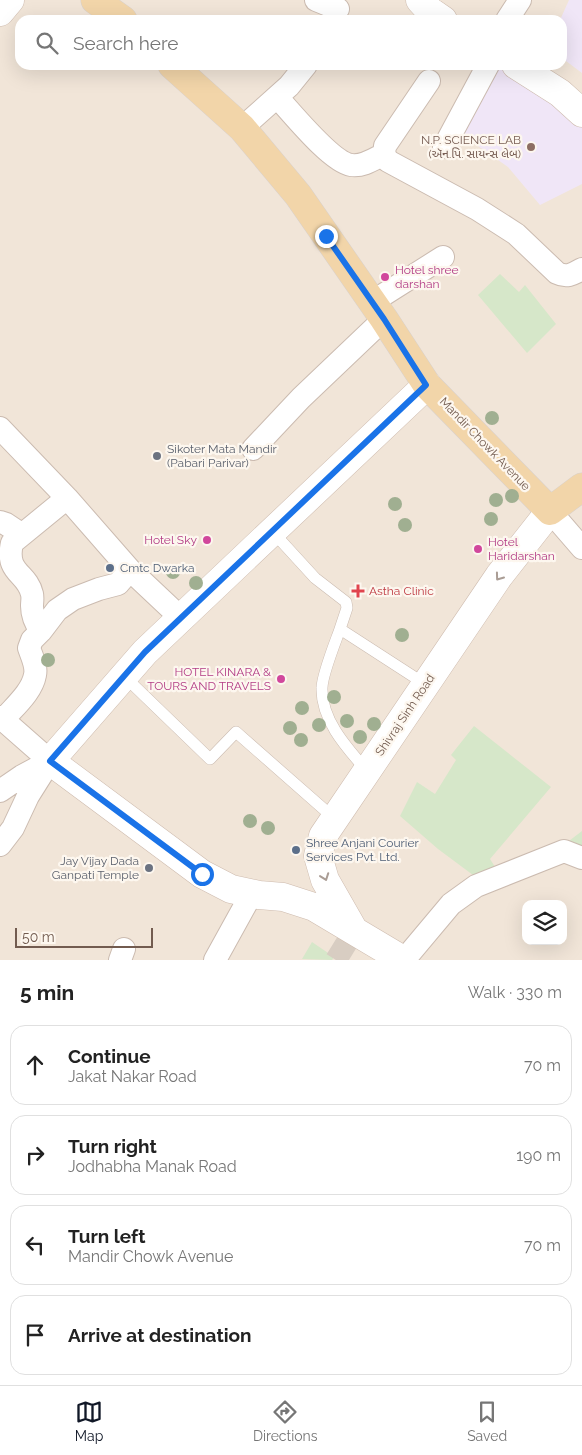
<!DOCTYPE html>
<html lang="en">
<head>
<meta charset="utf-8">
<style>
  body { margin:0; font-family:Raleway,"Noto Sans Gujarati",sans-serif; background:#f6f6f6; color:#222 }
  .controls { position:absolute; right:15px; bottom:15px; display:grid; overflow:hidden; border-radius:10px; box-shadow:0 5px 20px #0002 }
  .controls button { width:45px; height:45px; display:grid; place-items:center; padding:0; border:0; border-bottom:1px solid #e0e0e0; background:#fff; color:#222; font:25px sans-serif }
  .scale { position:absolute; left:15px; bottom:12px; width:138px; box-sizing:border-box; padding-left:5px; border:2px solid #725b4f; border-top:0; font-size:14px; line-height:18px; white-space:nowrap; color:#725b4f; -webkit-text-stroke:4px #fdf7ef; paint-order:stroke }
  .stop { position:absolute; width:15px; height:15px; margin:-11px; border:4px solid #1a73e8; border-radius:50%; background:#fff }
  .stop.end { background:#1a73e8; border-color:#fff; box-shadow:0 1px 5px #0008 }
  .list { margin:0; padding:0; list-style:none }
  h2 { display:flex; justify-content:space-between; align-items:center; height:65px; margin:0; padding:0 20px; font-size:21px }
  h2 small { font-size:16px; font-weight:400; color:#767676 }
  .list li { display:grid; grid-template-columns:32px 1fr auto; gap:15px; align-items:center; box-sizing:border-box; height:80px; margin:0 10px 10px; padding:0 10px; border:1px solid #e0e0e0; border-radius:15px }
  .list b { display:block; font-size:19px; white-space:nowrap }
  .list p { margin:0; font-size:16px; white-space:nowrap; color:#767676 }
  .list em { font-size:16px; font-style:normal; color:#767676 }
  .icon { flex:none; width:28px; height:28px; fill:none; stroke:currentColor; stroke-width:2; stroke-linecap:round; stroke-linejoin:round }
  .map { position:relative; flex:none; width:582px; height:960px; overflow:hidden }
  .search { position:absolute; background:#fff; box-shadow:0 5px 20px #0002; left:15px; right:15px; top:15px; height:55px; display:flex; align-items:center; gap:12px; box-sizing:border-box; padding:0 18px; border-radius:15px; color:#767676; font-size:19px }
  .sheet { height:425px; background:#fff }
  nav { display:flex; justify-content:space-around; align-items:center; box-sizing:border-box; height:70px; border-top:1px solid #e0e0e0; background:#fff; font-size:14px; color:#767676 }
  nav a { display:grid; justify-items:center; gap:2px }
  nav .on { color:#111827 }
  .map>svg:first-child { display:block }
  .residential { fill:#f1e5d8; fill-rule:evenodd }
  .education { fill:#f0e6f7 }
  .green { fill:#d6e7c9 }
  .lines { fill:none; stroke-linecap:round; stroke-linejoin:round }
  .street-tunnel { stroke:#d8cdc2; stroke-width:22; stroke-dasharray:22 11; stroke-linecap:butt }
  .lane-casing { stroke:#cbbbb0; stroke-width:12 }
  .street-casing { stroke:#cbbbb0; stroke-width:24 }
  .secondary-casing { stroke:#cebbae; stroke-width:29 }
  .primary-casing { stroke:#d8d1ce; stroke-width:29 }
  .lane { stroke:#fff; stroke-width:11 }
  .street { stroke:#fff; stroke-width:22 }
  .secondary { stroke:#fff; stroke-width:28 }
  .primary { stroke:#f2d5a9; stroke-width:28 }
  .tree { fill:#a0af91 }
  .oneway { stroke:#aa9d95 }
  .route { stroke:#1a73e8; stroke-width:6 }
  .education-dot { fill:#8d6e63; stroke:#fdf7ef; stroke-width:2 }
  .hotel-dot { fill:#d1479c; stroke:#fdf7ef; stroke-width:2 }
  .worship-dot { fill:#6b7280; stroke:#fdf7ef; stroke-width:2 }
  .service-dot { fill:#5c6f8a; stroke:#fdf7ef; stroke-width:2 }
  .health-dot { fill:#e0444e; stroke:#fdf7ef; stroke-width:2 }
  .labels { text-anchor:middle; stroke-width:4.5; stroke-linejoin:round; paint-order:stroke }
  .education-label { font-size:12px; fill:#785e54; stroke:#fdf7ef; text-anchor:end }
  .hotel-label { font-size:12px; fill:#b23c85; stroke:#fdf7ef; text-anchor:start }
  .street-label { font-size:12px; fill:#725b4f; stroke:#fdf7ef }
  .worship-label { font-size:12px; fill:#5b616d; stroke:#fdf7ef; text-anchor:start }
  .service-label { font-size:12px; fill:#4e5e75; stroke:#fdf7ef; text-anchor:start }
  .health-label { font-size:12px; fill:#be3a42; stroke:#fdf7ef; text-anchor:start }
</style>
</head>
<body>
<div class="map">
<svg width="582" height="960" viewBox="0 0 582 960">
  <rect width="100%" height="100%" fill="#faf3e9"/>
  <path class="residential" d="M 0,0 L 582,0 L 582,960 L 0,960 ZM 20,20 L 562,20 L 562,65 L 20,65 ZM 526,904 L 563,904 L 563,941 L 526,941 Z"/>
  <path class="education" d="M 569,0 L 582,0 L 582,73 L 562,58 L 562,20 L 560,20 Z
    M 488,65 L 516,65 L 582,113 L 582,184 L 540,205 L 508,167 L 454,129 Z"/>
  <path class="green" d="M 500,274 L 519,292 L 525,285 L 556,324 L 527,353 L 478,295 Z
    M 474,726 L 551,787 L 490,859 L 497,870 L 473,875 L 438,849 L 400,816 L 417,782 L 435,794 L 456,760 L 451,755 Z
    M 582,831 L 582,862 L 565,844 Z
    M 312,942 L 334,957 L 332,960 L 302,959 Z"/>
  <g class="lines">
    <path class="street-tunnel" d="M 336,960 L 354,931"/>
    <g class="lane-casing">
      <path id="lane" d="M 272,531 L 315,578 L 346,602 L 347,608 L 340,629
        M 124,676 L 210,759 L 236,732 L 335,819
        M 367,771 C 347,748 321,720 322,688 C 322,675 335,643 340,629 L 425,684"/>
    </g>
    <g class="street-casing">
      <path id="street" d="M 316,0 L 338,9
        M 507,20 L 520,0
        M 429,81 L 385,146 L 384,154 L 388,161 L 477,209 L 516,234 L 557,273 C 567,278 573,274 582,269
        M 277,97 C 292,113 331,162 351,165 C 363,167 374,159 384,154
        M 242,128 L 289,86 L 306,65
        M 444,147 L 488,65
        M 372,302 L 443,257
        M 0,428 L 67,498 L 130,570 L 181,618
        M 253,449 L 301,398 L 384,319
        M 67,498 L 12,543 C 5,574 27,572 32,594 C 33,598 32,602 32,606 C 32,616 35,623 41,631 L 57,610 L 73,599 L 99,589 L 118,584 L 130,570
        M 550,511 L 582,548
        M 0,522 L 6,524 L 21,534
        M 0,717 L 50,761
        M 3,720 C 14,707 32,692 35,675 C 37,666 32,657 29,648 L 32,640 L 41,631
        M 0,791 L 22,776 L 50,761 L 28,796 L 13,828 L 0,845
        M 120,960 L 124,949
        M 215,960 L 252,893
        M 404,960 L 451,904 L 476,886 L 564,851 L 582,858"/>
    </g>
    <g class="secondary-casing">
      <path id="secondary" d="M 420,0 L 430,11 L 443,20
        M 0,12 L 10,0
        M 516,65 L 560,93 L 582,113
        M 353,929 L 325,880 L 318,856 L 323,836 L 499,576 L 550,511
        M 403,960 L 314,907 L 283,897 L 259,895 L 231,889 L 202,874 L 50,761 L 145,652 L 427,385"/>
    </g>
    <g class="primary-casing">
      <path id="primary" d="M 95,0 L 123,20
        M 172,65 L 242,128 L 298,195 L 384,319 L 427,385 L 550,511 L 582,487"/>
    </g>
    <use href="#lane" class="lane"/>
    <use href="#street" class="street"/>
    <use href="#secondary" class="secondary"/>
    <use href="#primary" class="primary"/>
  </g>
  <g class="tree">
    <circle cx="492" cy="418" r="7"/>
    <circle cx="512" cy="496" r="7"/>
    <circle cx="496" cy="500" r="7"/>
    <circle cx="395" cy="504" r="7"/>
    <circle cx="491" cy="519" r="7"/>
    <circle cx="405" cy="525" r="7"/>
    <circle cx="173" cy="572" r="7"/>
    <circle cx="196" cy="583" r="7"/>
    <circle cx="402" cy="635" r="7"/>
    <circle cx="48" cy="660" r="7"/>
    <circle cx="334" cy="697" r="7"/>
    <circle cx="302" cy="708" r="7"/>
    <circle cx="347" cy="721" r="7"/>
    <circle cx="374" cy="724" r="7"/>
    <circle cx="319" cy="725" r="7"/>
    <circle cx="290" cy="728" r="7"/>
    <circle cx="360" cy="737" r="7"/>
    <circle cx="301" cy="740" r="7"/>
    <circle cx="250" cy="821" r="7"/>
    <circle cx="268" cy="828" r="7"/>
  </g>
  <defs><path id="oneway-chevron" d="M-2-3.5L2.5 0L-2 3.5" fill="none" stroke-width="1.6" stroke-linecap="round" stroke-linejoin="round" transform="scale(1.25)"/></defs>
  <g class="oneway">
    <use href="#oneway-chevron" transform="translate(499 577) rotate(126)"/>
    <use href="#oneway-chevron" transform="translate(325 877) rotate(70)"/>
  </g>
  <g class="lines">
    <path class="route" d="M 202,874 L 50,761 L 145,652 L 426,385 L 384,319 L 326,236"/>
  </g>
  <circle class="education-dot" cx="531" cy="147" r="5"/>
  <g class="hotel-dot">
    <circle cx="385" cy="277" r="5"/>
    <circle cx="207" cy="540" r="5"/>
    <circle cx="478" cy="549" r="5"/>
    <circle cx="281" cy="679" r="5"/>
  </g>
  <g class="worship-dot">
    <circle cx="157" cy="456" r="5"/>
    <circle cx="149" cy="868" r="5"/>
  </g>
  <g class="service-dot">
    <circle cx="110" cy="568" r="5"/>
    <circle cx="296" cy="850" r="5"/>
  </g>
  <path class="health-dot" d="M355.5 583.5h5v5h5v5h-5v5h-5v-5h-5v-5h5z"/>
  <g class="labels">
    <g class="education-label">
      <text x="521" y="144">N.P. SCIENCE LAB<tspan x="521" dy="14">(ઍન.પિ. સાયન્સ લેબ)</tspan></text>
    </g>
    <g class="hotel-label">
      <text x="395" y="274">Hotel shree<tspan x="395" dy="14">darshan</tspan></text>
      <text x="197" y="544" text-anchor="end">Hotel Sky</text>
      <text x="488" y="546">Hotel<tspan x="488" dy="14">Haridarshan</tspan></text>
      <text x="271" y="676" text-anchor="end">HOTEL KINARA &amp;<tspan x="271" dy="14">TOURS AND TRAVELS</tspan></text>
    </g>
    <g class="street-label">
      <text transform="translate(485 444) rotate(46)" y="4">Mandir Chowk Avenue</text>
      <text transform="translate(405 715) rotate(-56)" y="4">Shivraj Sinh Road</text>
    </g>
    <g class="worship-label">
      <text x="167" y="453">Sikoter Mata Mandir<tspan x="167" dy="14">(Pabari Parivar)</tspan></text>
      <text x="139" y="865" text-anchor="end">Jay Vijay Dada<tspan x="139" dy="14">Ganpati Temple</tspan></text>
    </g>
    <g class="service-label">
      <text x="120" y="572">Cmtc Dwarka</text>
      <text x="306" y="847">Shree Anjani Courier<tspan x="306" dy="14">Services Pvt. Ltd.</tspan></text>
    </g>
    <g class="health-label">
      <text x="369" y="595">Astha Clinic</text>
    </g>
  </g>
</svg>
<div class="controls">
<button><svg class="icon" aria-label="layers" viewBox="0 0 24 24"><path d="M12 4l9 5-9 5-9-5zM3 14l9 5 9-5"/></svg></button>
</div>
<div class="scale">50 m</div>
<div class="stop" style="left:202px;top:874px"></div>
<div class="stop end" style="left:326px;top:236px"></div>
<div class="search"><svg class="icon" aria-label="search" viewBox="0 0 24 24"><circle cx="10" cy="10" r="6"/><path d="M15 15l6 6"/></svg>Search here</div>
</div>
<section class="sheet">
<h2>5 min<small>Walk · 330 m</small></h2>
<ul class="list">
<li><svg class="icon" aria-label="ahead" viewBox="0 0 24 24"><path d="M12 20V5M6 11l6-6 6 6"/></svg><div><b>Continue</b><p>Jakat Nakar Road</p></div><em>70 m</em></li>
<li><svg class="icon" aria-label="right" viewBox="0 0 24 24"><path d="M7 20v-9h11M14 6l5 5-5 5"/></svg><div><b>Turn right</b><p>Jodhabha Manak Road</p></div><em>190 m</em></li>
<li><svg class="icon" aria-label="left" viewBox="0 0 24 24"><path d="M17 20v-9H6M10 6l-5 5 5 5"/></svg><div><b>Turn left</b><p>Mandir Chowk Avenue</p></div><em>70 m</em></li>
<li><svg class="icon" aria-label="arrive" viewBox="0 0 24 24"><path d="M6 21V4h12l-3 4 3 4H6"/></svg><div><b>Arrive at destination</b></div></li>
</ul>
</section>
<nav>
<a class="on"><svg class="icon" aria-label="map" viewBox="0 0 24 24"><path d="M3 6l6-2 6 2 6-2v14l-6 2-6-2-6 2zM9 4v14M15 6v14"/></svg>Map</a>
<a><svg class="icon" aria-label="directions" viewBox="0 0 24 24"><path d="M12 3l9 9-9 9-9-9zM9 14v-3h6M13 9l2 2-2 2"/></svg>Directions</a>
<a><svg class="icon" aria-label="saved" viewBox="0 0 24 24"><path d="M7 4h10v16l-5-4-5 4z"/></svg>Saved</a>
</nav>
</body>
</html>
